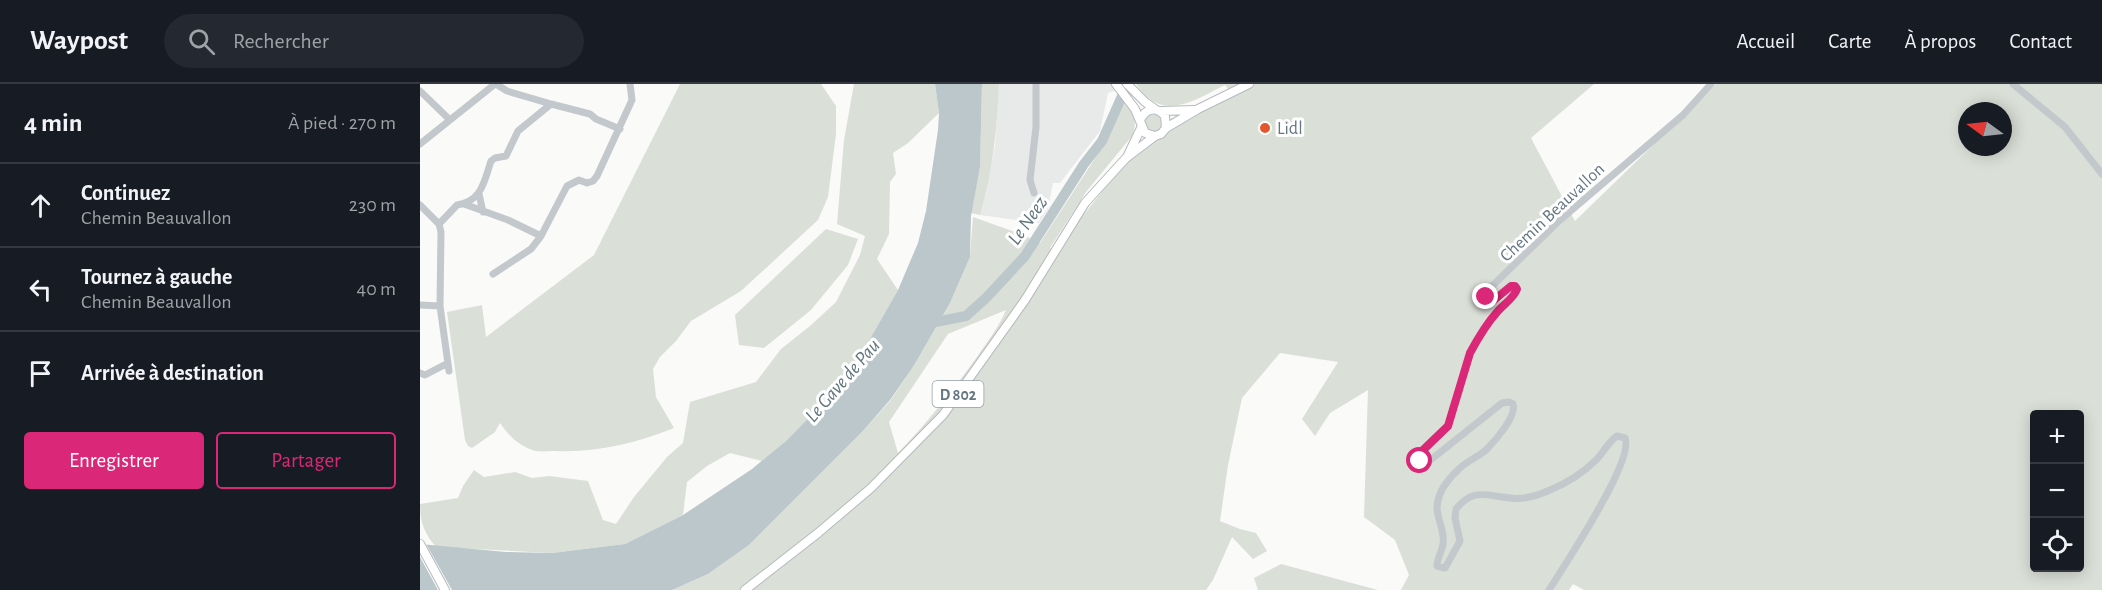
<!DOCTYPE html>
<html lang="fr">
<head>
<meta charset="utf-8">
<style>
  body { margin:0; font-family:"Alegreya Sans",sans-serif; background:#242831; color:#f1f3f6 }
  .controls { position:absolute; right:18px; bottom:18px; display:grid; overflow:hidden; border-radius:6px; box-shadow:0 3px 15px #0003 }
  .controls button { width:54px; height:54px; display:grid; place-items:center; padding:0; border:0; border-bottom:2px solid #363941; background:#171b24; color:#f1f3f6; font:30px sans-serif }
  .compass { position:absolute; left:1538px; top:18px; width:54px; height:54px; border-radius:50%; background:#171b24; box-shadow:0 3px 15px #0003; rotate:285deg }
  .stop { position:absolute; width:18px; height:18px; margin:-14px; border:4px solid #db2777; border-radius:50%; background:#fff }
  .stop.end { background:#db2777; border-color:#fff; box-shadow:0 2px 6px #0008 }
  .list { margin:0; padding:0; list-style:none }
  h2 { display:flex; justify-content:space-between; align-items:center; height:78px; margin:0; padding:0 24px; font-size:26px }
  h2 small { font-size:20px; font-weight:400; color:#9ea1a6 }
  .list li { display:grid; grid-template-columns:39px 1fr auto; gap:18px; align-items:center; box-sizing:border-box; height:84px; padding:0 24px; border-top:2px solid #363941 }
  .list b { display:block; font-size:22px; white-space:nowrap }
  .list p { margin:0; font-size:20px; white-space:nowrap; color:#9ea1a6 }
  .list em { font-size:20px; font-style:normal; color:#9ea1a6 }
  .actions { display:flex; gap:12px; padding:18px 24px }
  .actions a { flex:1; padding:14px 0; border:2px solid #db2777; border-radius:6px; text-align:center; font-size:21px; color:#db2777 }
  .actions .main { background:#db2777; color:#fff }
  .icon { flex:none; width:33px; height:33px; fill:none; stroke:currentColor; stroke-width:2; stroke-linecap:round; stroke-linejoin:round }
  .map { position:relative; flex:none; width:1682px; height:506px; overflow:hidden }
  header { display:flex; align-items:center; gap:36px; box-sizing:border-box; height:84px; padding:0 30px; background:#171b24; border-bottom:2px solid #363941 }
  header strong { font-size:28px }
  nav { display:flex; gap:33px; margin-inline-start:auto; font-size:21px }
  .search { width:420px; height:54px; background:#242831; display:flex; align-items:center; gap:15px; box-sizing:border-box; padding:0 21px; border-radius:33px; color:#9ea1a6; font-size:22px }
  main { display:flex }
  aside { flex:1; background:#171b24 }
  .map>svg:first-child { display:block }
  .built { fill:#e8e9e9 }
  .green { fill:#dadfd7; fill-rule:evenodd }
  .water { fill:#bbc7cb }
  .pier { fill:#fafaf8 }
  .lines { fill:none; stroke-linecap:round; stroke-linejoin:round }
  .river { stroke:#bbc7cb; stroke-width:10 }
  .major-casing { stroke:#b5babe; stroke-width:10 }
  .minor { stroke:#c3c8cc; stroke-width:7 }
  .major { stroke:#fff; stroke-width:8 }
  .route { stroke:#db2777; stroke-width:8 }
  .poi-dot { fill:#e4572e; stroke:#fff; stroke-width:2 }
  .labels { text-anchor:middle; stroke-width:6; stroke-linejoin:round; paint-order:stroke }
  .shield { fill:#fff; stroke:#939fa8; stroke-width:1.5 }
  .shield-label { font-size:16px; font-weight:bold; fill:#657683 }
  .poi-label { font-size:18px; fill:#657683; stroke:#fff; text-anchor:start }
  .street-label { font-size:18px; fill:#657683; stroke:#fff }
  .water-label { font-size:20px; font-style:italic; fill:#60757c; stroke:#fff }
</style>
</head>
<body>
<header>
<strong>Waypost</strong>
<div class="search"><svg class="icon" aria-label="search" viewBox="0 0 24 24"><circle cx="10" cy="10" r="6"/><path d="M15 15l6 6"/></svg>Rechercher</div>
<nav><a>Accueil</a><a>Carte</a><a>À propos</a><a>Contact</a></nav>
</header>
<main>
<aside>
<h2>4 min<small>À pied · 270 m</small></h2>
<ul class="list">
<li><svg class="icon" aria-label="ahead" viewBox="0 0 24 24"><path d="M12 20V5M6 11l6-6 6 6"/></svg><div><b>Continuez</b><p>Chemin Beauvallon</p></div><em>230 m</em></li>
<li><svg class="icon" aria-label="left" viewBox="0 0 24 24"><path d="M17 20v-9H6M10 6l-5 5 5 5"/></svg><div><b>Tournez à gauche</b><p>Chemin Beauvallon</p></div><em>40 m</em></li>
<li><svg class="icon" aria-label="arrive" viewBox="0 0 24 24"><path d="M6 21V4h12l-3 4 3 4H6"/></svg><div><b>Arrivée à destination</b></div></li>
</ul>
<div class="actions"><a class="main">Enregistrer</a><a>Partager</a></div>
</aside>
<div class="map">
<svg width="1682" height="506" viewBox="0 0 1682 506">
  <rect width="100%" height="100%" fill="#fafaf8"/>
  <path class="built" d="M 579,0 L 716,0 L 688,9 L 680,47 L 640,99 L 633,99 L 628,125 L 619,139 L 560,131 L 566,109 L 575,62 Z"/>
  <path class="green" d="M 260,0 L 401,0 L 416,22 L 416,50 L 408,113 L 398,136 L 321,207 L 271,237 L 256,257 L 240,273 L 233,285 L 236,313 L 254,344 C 216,359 176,369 135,367 C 129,367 122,368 116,367 C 100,363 89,352 80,339 L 75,348 L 52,364 L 48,362 L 45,356 L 27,228 L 62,221 L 66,253 L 174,171 Z
    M 434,0 L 515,0 L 519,29 L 488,59 L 473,69 L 476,90 L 470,98 L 469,150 L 457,175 L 478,206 L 427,295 L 366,357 L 342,377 L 310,369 L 287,382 L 267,398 L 263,431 L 205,460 L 132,469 L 16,463 C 4,449 0,438 0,420 L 38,414 L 43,402 L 54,386 L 64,393 L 95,388 L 112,394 L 129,392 L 168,397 L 183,436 L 196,440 L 214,413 L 247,373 L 263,359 L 270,318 L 336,298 L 361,265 L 390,242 L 416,218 L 440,171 L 445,152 L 417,140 L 424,56 Z
    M 562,0 L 579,0 C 577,44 573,88 560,131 L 551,129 L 560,83 Z
    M 716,0 L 1174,0 L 1111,54 L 1155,137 L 1296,0 L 1682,0 L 1682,506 L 1164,506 L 1153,500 L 1149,506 L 981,506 L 989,491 L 975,456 L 944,433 L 948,306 L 910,329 L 895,352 L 882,335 L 918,278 L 860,269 L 822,314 L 808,381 L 800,437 L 820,445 L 836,449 L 847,467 L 833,475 L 812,453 L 793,496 L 786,506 L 252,506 L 288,490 L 329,461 L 442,348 L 470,317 L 493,283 L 530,219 L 550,173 L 553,133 L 601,150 L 620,159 L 683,62 L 704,17 C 714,29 718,38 712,52 L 666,108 L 630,164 L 635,167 L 730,47 L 725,38 L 727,32 L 736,30 L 740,34 L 742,39 L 808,5 L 805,1 C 773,17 742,39 716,0 ZM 1547,27 L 1583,27 L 1583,63 L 1547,63 ZM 586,226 C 579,243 567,258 557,273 C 532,307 507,339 478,369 L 469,338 L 528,250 ZM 1614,330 L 1660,330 L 1660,484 L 1614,484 Z
    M 406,145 L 438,155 L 428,181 L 391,226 L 344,264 L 319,261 L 315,231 Z
    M 861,480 L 958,506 L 838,506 L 834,494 Z"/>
  <path class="water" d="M 515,0 L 562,0 L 560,83 L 551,132 L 550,173 L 530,219 L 493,283 L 470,316 L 442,348 L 329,461 L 288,490 L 252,506 L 0,506 L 0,460 L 86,468 L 132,469 L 205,460 L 263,431 L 332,385 L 366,357 L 427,295 L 478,206 L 498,159 L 506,127 L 518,46 L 519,29 Z"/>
  <path class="pier" d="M 0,457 L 5,458 L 32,506 L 18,506 L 0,473 Z"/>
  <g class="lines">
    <path class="river" d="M 505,240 L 546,232 L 567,213 L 605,172 L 664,80 L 682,57 L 706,3"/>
    <g class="major-casing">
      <path id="major" d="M 696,0 L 715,25 L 725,49 L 735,52
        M 707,0 L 725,18 L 735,25
        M 741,27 L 774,26
        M 720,36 C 726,24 736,22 745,32 L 746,44
        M 708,71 L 721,44
        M 0,460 L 25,506
        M 325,506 L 398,449 L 451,404 L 523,331 L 605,216 L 665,119 L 706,74 L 735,52 L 741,50 L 746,44 L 778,25 L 829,0"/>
    </g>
    <path class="minor" d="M 1593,0 L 1645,43 L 1682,90
      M 0,7 L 30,36
      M 131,20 L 170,30 L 176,35 L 200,45
      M 0,60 L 75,0
      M 614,109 L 610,96 L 616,43 L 616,0
      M 59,110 L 63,128
      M 44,120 L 88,136 L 121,152
      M 0,121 L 19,140 L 21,148 L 20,222 L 29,287
      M 19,140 L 37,121 C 62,117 64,98 71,77 L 75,74 L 86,72 L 98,47 L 131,20 L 87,7 L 76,0
      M 73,190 L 111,165 L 121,152 L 147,102 L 159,96 L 167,99 L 173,97 L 177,92 L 212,16 L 210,0
      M 0,221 L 20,222
      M 0,289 L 5,291 L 28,279
      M 1129,506 C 1144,482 1215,376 1205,354 L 1197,352 C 1188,358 1184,368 1176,376 C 1163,389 1147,399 1130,406 C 1117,412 1104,416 1090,414 C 1066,412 1054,403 1036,425 L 1035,434 L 1040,457 L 1025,484 L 1017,482 C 1017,474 1022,468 1023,460 C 1026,443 1011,430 1020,410 C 1023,402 1032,391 1039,385 C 1047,377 1058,373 1066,366 C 1075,357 1097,332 1093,320 L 1089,318 L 1082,319 L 1008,378 L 1003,379 L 1000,377 L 999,372 L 1028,342 L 1050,269 C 1058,254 1067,239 1078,227 C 1084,220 1094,214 1097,205 L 1095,202 L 1091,202 L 1074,216 L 1070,216 L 1066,213 L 1069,205 L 1140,136 L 1263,31 L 1291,0"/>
    <use href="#major" class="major"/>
  </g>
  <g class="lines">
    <path class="route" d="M 1000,377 L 1002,367 L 1028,342 L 1050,269 C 1058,254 1067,239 1078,227 C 1084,220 1094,214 1097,205 L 1095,202 L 1091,202 L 1074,216 L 1066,213"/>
  </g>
  <circle class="poi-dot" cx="845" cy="44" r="6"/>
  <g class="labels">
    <rect class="shield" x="512.5" y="297" width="51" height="26" rx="4.5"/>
    <g class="shield-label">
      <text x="538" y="316">D 802</text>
    </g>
    <g class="poi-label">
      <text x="857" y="50">Lidl</text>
    </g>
    <g class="street-label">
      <text transform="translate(1132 128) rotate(-43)" y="6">Chemin Beauvallon</text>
    </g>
    <g class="water-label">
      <text transform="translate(607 136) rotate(-55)" y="7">Le Neez</text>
      <text transform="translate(422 296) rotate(-49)" y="7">Le Gave de Pau</text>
    </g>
  </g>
</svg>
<div class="controls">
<button>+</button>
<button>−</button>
<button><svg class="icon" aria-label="locate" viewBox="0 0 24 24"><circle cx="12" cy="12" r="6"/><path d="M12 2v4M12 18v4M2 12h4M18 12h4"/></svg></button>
</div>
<svg class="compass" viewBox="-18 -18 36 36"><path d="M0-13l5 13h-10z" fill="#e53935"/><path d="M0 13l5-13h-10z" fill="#9ea1a6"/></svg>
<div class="stop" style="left:1000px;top:377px"></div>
<div class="stop end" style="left:1066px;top:213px"></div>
</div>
</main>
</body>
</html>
